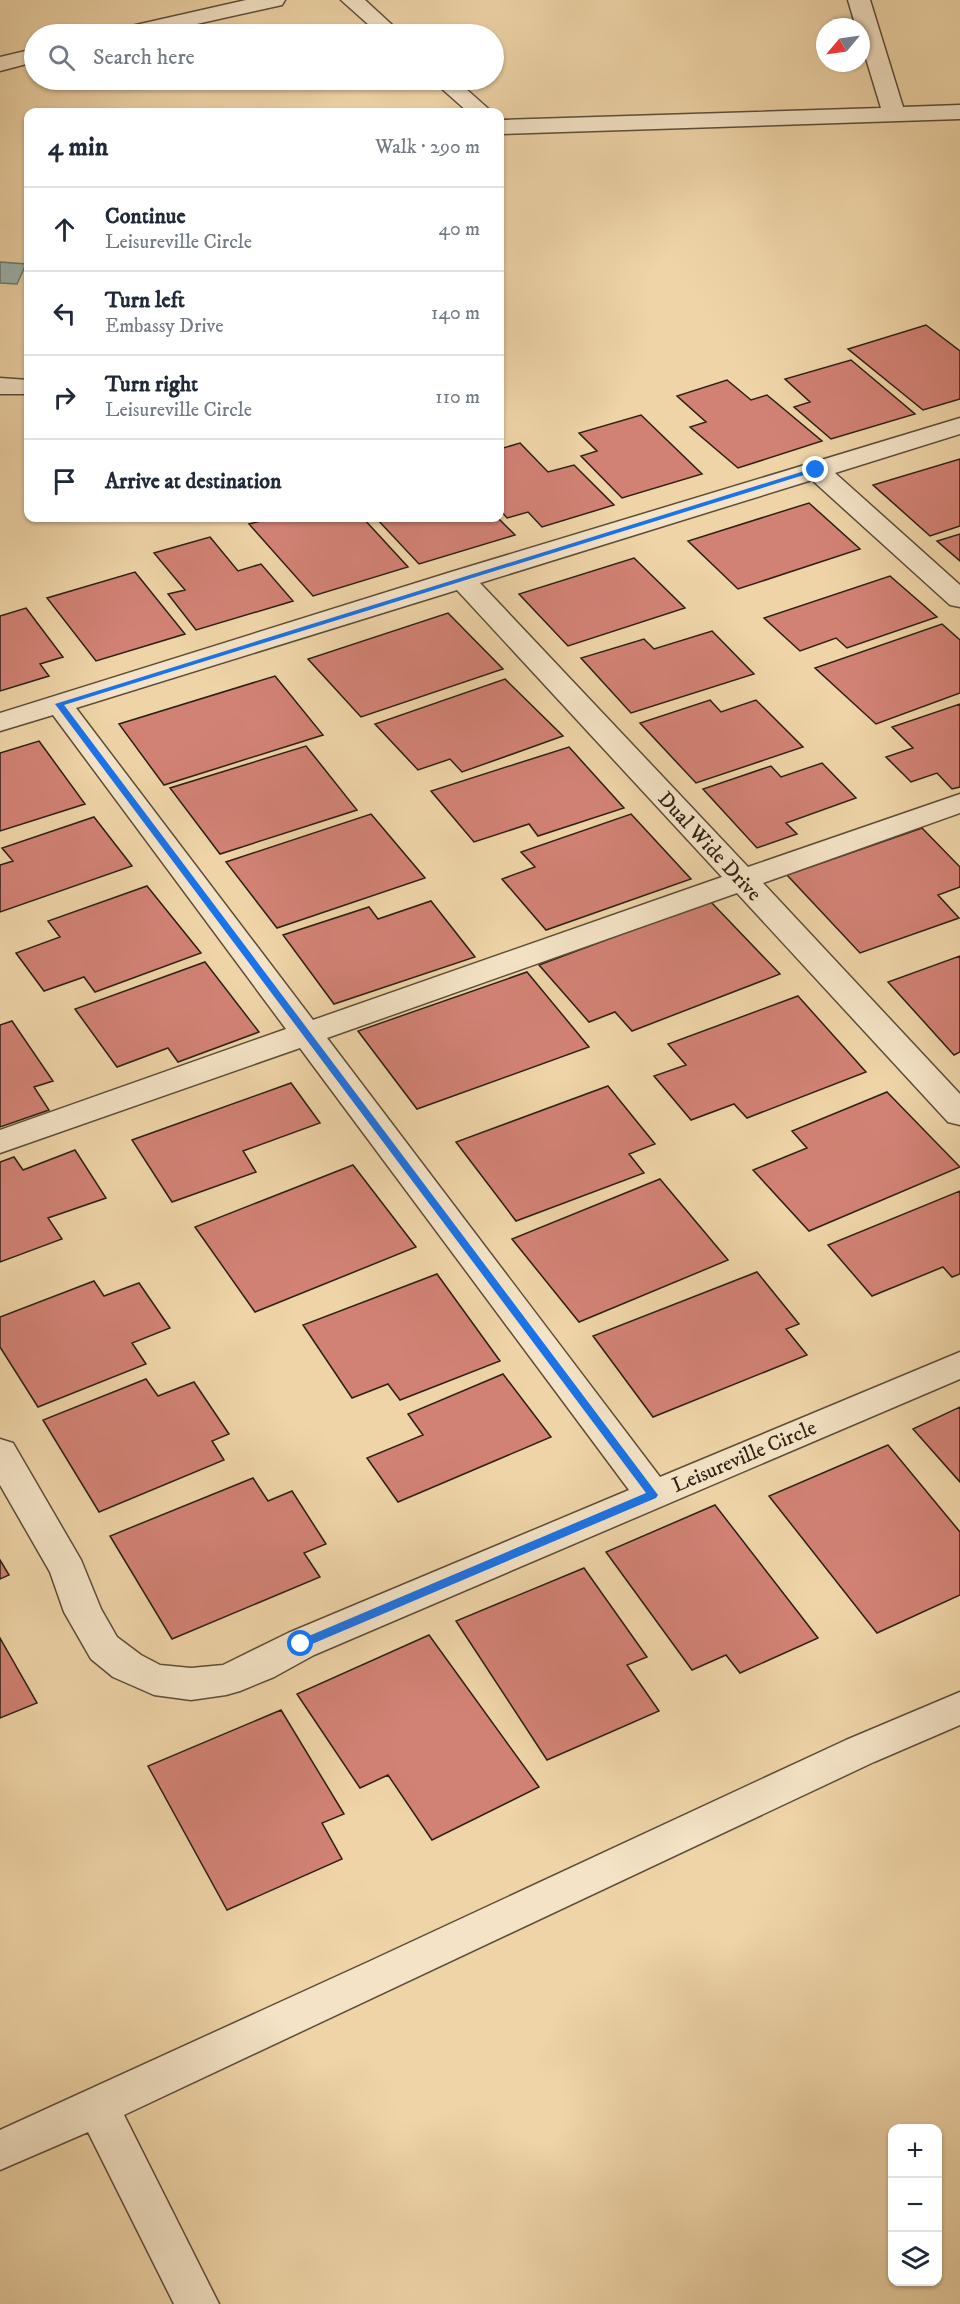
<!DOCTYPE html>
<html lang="en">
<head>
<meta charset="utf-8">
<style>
  body { margin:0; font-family:"IM FELL DW Pica",serif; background:#f2f2f3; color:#1f2937 }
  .controls { position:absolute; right:18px; bottom:18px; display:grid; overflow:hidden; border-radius:12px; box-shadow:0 2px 4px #0004 }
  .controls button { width:54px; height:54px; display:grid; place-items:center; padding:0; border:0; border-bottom:2px solid #e0e1e3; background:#fff; color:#1f2937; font:30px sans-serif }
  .compass { position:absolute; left:816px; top:18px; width:54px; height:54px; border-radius:50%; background:#fff; box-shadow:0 2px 4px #0004; rotate:241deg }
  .stop { position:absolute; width:18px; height:18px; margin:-14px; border:4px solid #1a73e8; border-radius:50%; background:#fff }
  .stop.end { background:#1a73e8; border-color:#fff; box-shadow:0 2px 6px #0008 }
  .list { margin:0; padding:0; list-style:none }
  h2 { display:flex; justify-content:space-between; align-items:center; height:78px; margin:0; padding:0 24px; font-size:26px }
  h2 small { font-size:20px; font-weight:400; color:#747a83 }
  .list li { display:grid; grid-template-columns:39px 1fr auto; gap:18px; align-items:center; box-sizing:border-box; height:84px; padding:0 24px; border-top:2px solid #e0e1e3 }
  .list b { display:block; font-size:22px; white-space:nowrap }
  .list p { margin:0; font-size:20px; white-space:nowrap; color:#747a83 }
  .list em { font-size:20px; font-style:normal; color:#747a83 }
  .icon { flex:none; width:33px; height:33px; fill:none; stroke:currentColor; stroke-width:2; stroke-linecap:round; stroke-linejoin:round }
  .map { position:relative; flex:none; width:960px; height:2304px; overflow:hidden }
  .search { position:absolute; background:#fff; box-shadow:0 2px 4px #0004; left:24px; top:24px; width:480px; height:66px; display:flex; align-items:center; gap:15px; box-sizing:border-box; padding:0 21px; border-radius:33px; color:#747a83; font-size:22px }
  .panel { position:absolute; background:#fff; box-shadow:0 2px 4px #0004; left:24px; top:108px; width:480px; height:414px; border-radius:12px }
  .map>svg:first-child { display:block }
  .water { fill:#9bb7b0; stroke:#6f7a72; stroke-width:1.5 }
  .building { fill:#d28275; stroke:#2d1f14; stroke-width:1.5 }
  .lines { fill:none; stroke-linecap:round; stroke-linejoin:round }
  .minor-casing { stroke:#5d4c39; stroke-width:3 }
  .minor { fill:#f4e3c6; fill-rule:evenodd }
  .route { fill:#1a73e8 }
  .labels { text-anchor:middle; stroke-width:4.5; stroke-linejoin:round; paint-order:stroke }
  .street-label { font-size:21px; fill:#2d1f14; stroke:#f4e3c6 }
</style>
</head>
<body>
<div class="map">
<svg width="960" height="2304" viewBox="0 0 960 2304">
  <rect width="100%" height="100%" fill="#eed4a7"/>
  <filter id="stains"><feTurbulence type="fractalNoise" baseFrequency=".00333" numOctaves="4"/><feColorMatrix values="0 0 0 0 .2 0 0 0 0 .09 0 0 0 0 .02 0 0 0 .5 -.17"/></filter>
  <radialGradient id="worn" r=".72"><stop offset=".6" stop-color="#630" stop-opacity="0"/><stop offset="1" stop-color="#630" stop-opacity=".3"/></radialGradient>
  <path class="water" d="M 0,262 L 26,264 L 17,284 L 0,283 Z"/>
  <path class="building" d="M 926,325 L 960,351 L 960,399 L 923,410 L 848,349 Z
    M 851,360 L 915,414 L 831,439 L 794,407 L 810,402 L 785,379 Z
    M 727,380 L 751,400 L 767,395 L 822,441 L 738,468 L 690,427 L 706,422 L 677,396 Z
    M 641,415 L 702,474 L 622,498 L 581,456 L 597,451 L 579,433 Z
    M 520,443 L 548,472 L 574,465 L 614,505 L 542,527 L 528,512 L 507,518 L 500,510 L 500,449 Z
    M 960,459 L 960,526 L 930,536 L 873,485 Z
    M 809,503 L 860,549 L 738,589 L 688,541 Z
    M 272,518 L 363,518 L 408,567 L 313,596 L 249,524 Z
    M 376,518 L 498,518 L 515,535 L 419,564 Z
    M 960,534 L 960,561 L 937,541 Z
    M 210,537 L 238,571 L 261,564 L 293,601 L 196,630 L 168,594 L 185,590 L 154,553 Z
    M 634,558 L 685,608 L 568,646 L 519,594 Z
    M 135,572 L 185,634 L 96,661 L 47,598 Z
    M 890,576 L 937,617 L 847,648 L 836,638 L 800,651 L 764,618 Z
    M 26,608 L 63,657 L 40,664 L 49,676 L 0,691 L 0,616 Z
    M 448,613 L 503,669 L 361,717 L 308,659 Z
    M 942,624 L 960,640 L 960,693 L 876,724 L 815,668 Z
    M 712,631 L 754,674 L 631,713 L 581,658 L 644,639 L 654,649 Z
    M 275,676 L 323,735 L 164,785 L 119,724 Z
    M 505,679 L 563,736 L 462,772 L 450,759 L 418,770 L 375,724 Z
    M 710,700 L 721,712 L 756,700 L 803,747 L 696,783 L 640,723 Z
    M 960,704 L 960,787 L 952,789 L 937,773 L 911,782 L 886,757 L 913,748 L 892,727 Z
    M 39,741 L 85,804 L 0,831 L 0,753 Z
    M 306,746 L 357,810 L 220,854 L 170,788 Z
    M 569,747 L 624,808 L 538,836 L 529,824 L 474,842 L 431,791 Z
    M 822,763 L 856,798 L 786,823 L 797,834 L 757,848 L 703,789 L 771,766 L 781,777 Z
    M 371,814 L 425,878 L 277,928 L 226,862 Z
    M 631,814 L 691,879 L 546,930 L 502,879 L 535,867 L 521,852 Z
    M 94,817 L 132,866 L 0,912 L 0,865 L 13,861 L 2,848 Z
    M 922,828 L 960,867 L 960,887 L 938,895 L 959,918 L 860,953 L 787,875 Z
    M 147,886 L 201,953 L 95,992 L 84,977 L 44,991 L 16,953 L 60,937 L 48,921 Z
    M 431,901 L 475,957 L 334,1004 L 283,935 L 369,907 L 378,919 Z
    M 710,901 L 780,974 L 632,1031 L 615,1012 L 589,1022 L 539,965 Z
    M 960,956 L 960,1052 L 954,1055 L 888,982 Z
    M 205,962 L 259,1032 L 178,1062 L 168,1048 L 117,1067 L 75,1009 Z
    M 527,972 L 589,1047 L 417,1109 L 358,1031 Z
    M 798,996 L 866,1072 L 747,1118 L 734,1104 L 691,1120 L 654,1076 L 686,1065 L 668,1044 Z
    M 12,1021 L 53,1081 L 34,1087 L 49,1110 L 0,1127 L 0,1025 Z
    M 291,1083 L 320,1123 L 243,1151 L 256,1172 L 172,1202 L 132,1140 Z
    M 608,1086 L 655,1144 L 629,1154 L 644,1173 L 516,1221 L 456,1142 Z
    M 887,1092 L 960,1167 L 809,1231 L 753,1170 L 807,1148 L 792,1131 Z
    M 75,1150 L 106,1198 L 48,1218 L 62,1239 L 0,1262 L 0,1162 L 14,1157 L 23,1170 Z
    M 353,1165 L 416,1247 L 255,1312 L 195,1227 Z
    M 660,1179 L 728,1260 L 579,1322 L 512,1239 Z
    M 960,1191 L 960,1274 L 952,1277 L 943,1267 L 872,1296 L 828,1245 Z
    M 757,1272 L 799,1324 L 786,1329 L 807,1355 L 653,1417 L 593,1336 Z
    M 437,1274 L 500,1361 L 400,1400 L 388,1384 L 352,1398 L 303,1325 Z
    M 94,1281 L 104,1296 L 139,1283 L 170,1328 L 132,1343 L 146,1364 L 38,1407 L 0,1347 L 0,1317 Z
    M 503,1374 L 551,1437 L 398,1502 L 367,1458 L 423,1435 L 408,1414 Z
    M 146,1379 L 158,1396 L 194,1382 L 229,1434 L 212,1441 L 224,1460 L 99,1512 L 43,1420 Z
    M 960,1407 L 960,1482 L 913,1429 Z
    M 888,1445 L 960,1532 L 960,1595 L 877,1633 L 769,1496 Z
    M 253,1478 L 268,1501 L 292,1491 L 326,1544 L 304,1553 L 320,1577 L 172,1639 L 110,1536 Z
    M 715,1505 L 818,1638 L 740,1673 L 726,1655 L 692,1670 L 606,1552 Z
    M 0,1560 L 9,1575 L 0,1579 Z
    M 584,1568 L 647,1657 L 627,1665 L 659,1711 L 547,1760 L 456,1621 Z
    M 429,1635 L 539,1787 L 432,1840 L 388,1775 L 360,1788 L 297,1694 Z
    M 0,1638 L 37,1703 L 0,1718 Z
    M 281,1710 L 344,1814 L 322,1823 L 342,1859 L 227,1910 L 148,1766 Z"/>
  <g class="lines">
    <g class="minor-casing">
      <path id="minor" d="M 246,0 L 285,0 L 282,5 L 152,34 L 115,34 L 118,29 Z
        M 341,0 L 365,0 L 402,34 L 379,34 Z
        M 848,0 L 870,0 L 903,107 L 960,105 L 960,119 L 500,134 L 500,120 L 881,108 L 861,42 L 861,27 L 856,27 Z
        M 34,49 L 34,62 L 0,71 L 0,57 Z
        M 432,80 L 456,80 L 492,112 L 468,112 Z
        M 0,378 L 28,380 L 28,394 L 0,394 Z
        M 960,418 L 960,434 L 835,473 L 960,585 L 960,607 L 950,605 L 812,480 L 480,583 L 748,867 L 960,794 L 960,813 L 763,883 L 960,1094 L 960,1125 L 948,1122 L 737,893 L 327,1038 L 660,1477 L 960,1352 L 960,1379 L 314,1655 L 274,1677 L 240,1691 L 226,1695 L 191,1700 L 154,1695 L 113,1677 L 91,1659 L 64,1612 L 50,1572 L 0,1485 L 0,1439 L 13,1443 L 81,1560 L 101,1609 L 117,1637 L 141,1655 L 160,1665 L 191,1668 L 223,1665 L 288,1633 L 629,1490 L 300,1048 L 0,1153 L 0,1130 L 286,1029 L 53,715 L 0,731 L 0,713 L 451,572 ZM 457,590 L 722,877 L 313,1020 L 76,708 Z
        M 960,1692 L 960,1725 L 874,1762 L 124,2115 L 219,2304 L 174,2304 L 88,2132 L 0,2170 L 0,2130 L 368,1962 L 846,1740 Z"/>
    </g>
    <use href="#minor" class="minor"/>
  </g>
  <path class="route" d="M 814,468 L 820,470 L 64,705 L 658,1495 L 656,1498 L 305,1647 L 297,1647 L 297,1641 L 646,1493 L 55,704 Z"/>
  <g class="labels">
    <g class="street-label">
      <text transform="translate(710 846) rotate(47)" y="7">Dual Wide Drive</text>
      <text transform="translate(744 1456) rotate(-23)" y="7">Leisureville Circle</text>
    </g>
  </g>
  <rect width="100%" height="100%" filter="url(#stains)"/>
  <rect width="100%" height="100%" fill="url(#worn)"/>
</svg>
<div class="controls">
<button>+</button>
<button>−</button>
<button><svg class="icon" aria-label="layers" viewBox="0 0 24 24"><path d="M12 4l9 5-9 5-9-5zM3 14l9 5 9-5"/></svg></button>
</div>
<svg class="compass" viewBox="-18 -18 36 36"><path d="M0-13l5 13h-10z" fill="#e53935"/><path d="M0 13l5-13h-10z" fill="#747a83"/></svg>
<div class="stop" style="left:301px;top:1644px"></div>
<div class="stop end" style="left:816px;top:470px"></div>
<div class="search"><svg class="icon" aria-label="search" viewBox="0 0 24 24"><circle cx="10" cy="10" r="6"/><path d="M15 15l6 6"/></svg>Search here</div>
<section class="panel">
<h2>4 min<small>Walk · 290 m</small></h2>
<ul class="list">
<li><svg class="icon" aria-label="ahead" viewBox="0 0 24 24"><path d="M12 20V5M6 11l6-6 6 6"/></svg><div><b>Continue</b><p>Leisureville Circle</p></div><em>40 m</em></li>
<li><svg class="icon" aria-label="left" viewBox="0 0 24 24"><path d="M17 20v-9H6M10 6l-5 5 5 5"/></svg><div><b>Turn left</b><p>Embassy Drive</p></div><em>140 m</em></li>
<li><svg class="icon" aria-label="right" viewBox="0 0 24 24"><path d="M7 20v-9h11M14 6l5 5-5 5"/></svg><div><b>Turn right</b><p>Leisureville Circle</p></div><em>110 m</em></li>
<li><svg class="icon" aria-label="arrive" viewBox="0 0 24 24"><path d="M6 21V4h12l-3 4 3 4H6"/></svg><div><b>Arrive at destination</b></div></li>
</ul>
</section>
</div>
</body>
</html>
